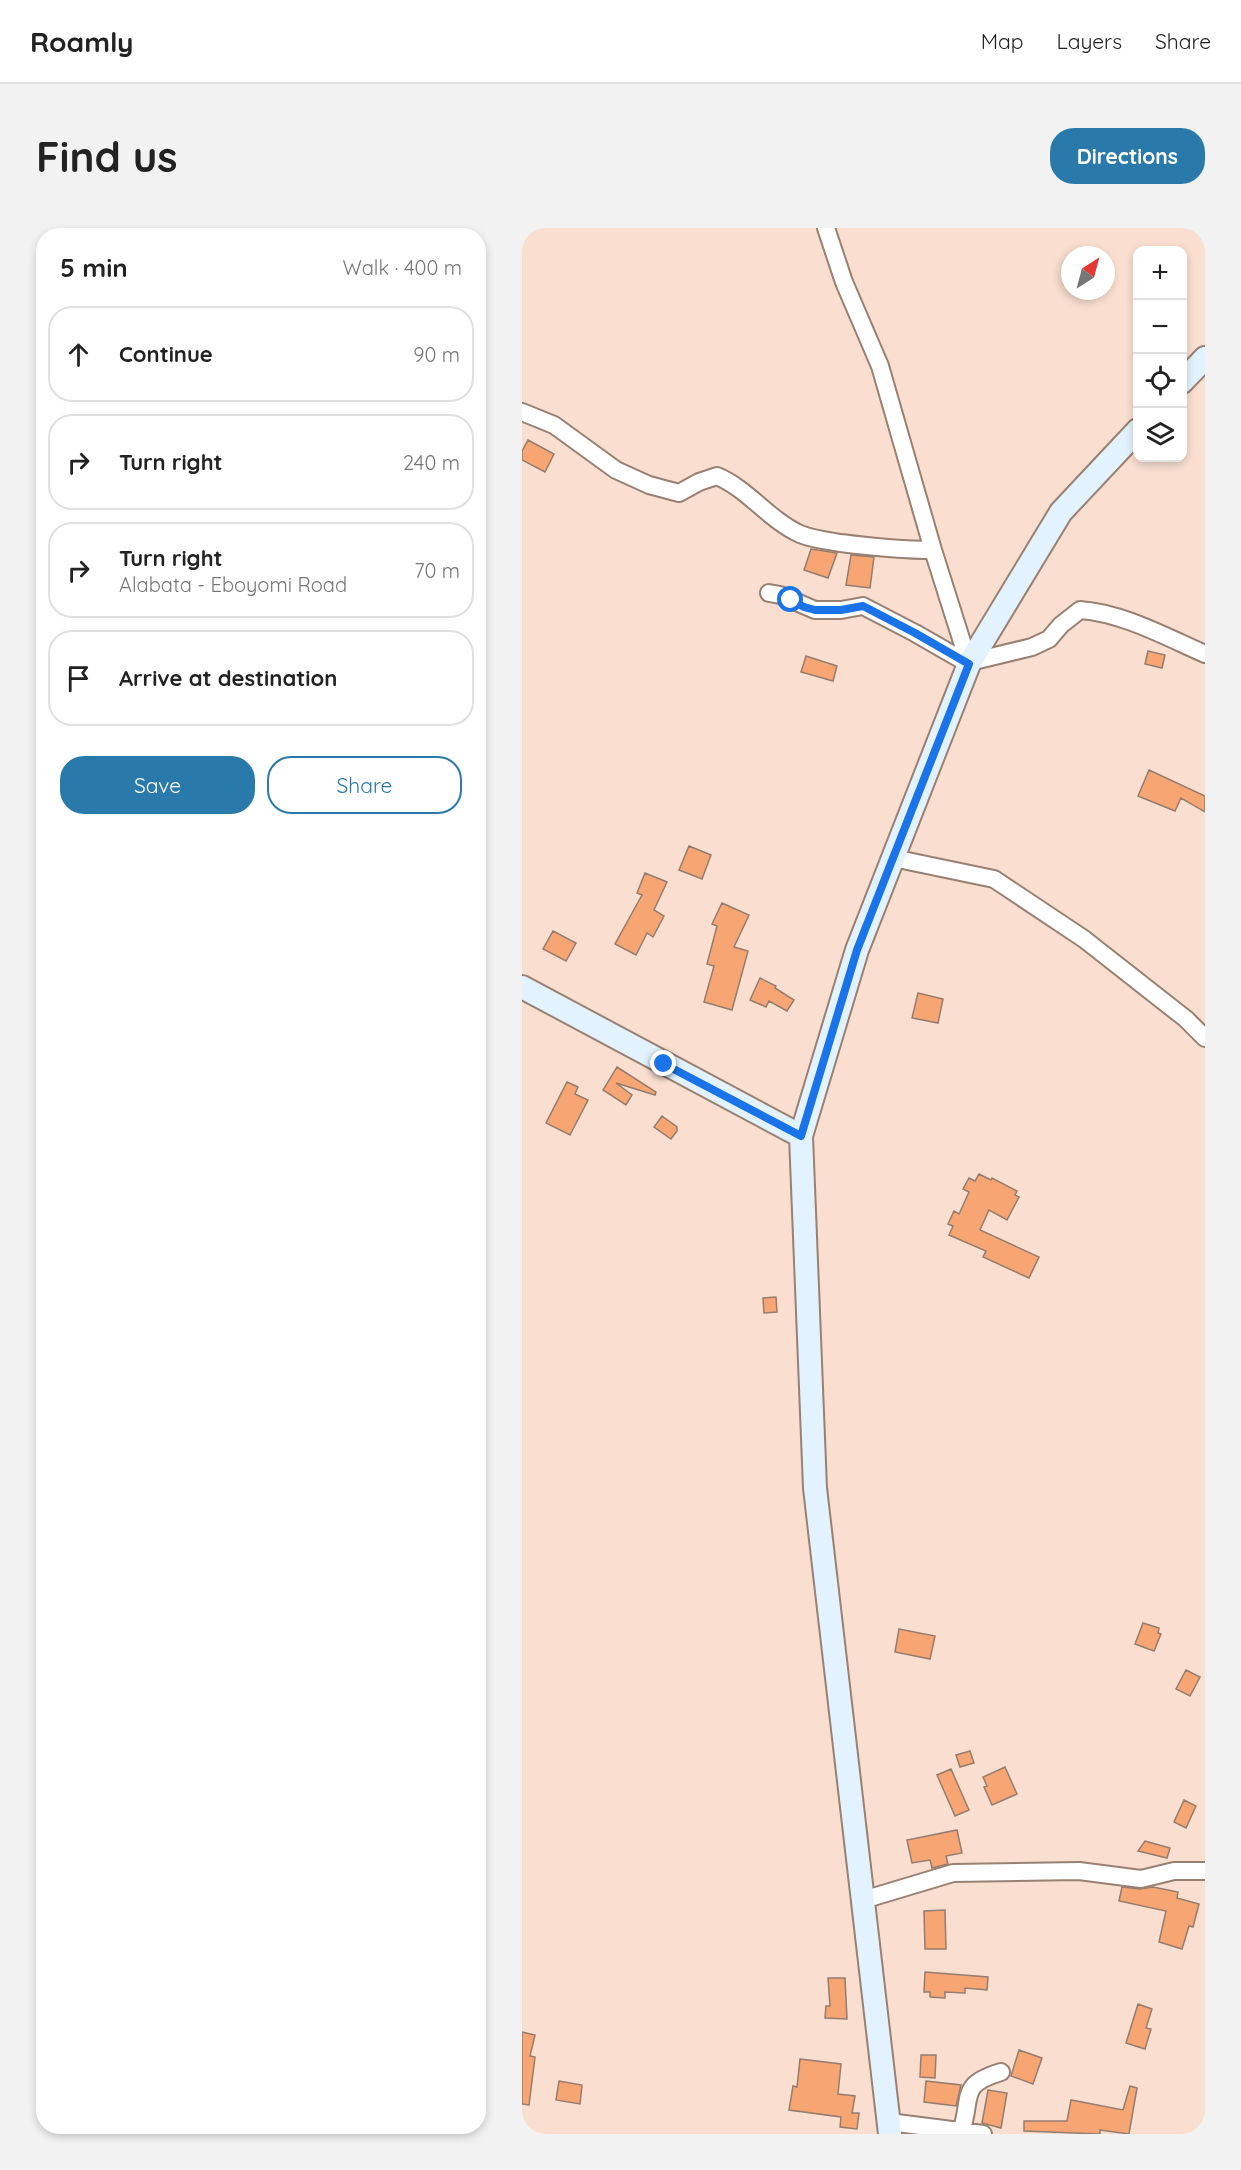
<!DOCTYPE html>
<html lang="en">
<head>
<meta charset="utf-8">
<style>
  body { margin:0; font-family:Quicksand,sans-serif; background:#f2f2f2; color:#222 }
  .controls { position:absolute; right:18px; top:18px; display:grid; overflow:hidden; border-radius:12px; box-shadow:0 3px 9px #0003 }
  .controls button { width:54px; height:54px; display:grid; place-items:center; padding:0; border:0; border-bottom:2px solid #e0e0e0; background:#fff; color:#222; font:30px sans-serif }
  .compass { position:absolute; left:539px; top:18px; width:54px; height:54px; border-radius:50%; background:#fff; box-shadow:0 3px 9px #0003; rotate:36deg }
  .stop { position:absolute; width:18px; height:18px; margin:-14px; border:4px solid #1a73e8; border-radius:50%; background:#fff }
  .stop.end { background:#1a73e8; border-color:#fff; box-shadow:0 2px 6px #0008 }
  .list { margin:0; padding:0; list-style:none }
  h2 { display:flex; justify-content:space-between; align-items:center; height:78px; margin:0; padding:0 24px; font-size:26px }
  h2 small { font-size:20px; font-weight:400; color:#767676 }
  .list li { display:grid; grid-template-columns:39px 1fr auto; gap:18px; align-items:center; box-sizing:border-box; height:96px; margin:0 12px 12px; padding:0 12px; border:2px solid #e0e0e0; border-radius:24px }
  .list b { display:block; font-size:22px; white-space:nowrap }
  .list p { margin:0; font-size:20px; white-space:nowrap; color:#767676 }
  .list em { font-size:20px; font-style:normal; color:#767676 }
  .actions { display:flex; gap:12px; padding:18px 24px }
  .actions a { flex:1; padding:14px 0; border:2px solid #297aab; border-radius:24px; text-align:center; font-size:21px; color:#297aab }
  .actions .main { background:#297aab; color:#fff }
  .icon { flex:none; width:33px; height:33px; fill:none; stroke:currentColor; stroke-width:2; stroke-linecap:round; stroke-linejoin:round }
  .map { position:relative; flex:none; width:683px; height:1906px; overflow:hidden; border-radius:24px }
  header { display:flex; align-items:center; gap:36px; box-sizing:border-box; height:84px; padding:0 30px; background:#fff; border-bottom:2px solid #e0e0e0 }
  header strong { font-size:28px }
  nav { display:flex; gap:33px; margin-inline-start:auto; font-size:21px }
  .intro { display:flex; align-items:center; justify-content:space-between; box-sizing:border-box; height:144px; padding:0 36px }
  h1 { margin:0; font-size:42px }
  .button { padding:15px 27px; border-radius:24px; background:#297aab; color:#fff; font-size:21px; font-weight:700 }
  main { display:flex; gap:36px; padding:0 36px }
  aside { flex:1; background:#fff; border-radius:24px; box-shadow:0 3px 9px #0003 }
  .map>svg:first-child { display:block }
  .building { fill:#f7a573; stroke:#947c6e; stroke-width:1.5 }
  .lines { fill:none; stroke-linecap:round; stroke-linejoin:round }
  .street-casing { stroke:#988072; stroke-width:20 }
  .secondary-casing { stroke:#988072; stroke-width:26 }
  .street { stroke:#fff; stroke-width:16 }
  .secondary { stroke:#e2f3ff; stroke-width:22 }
  .route { stroke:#1a73e8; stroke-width:8 }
</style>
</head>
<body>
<header>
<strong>Roamly</strong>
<nav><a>Map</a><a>Layers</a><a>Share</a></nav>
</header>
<div class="intro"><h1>Find us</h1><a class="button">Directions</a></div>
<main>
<aside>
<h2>5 min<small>Walk · 400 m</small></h2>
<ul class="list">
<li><svg class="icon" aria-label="ahead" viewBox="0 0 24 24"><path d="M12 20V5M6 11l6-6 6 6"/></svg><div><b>Continue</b></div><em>90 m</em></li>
<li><svg class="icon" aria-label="right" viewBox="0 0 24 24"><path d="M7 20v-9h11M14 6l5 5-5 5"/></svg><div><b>Turn right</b></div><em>240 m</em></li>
<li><svg class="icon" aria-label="right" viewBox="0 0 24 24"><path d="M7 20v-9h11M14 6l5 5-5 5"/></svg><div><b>Turn right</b><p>Alabata - Eboyomi Road</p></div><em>70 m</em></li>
<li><svg class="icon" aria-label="arrive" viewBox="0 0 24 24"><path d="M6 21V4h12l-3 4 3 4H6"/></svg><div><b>Arrive at destination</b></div></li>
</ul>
<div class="actions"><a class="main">Save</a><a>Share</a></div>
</aside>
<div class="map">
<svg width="683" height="1906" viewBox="0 0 683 1906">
  <rect width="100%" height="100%" fill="#fadfd0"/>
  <path class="building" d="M 6,212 L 32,226 L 23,244 L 0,232 L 0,223 Z
    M 289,321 L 315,325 L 306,350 L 282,342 Z
    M 329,327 L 352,329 L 348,360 L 324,357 Z
    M 626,423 L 643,427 L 640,440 L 623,436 Z
    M 284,428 L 315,438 L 311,453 L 279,444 Z
    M 627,542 L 683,568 L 683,584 L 659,570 L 653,583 L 616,568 Z
    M 167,618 L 189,627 L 180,651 L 157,642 Z
    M 123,645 L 145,654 L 132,682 L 142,688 L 131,709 L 125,705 L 114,727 L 93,716 L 120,667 L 115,665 Z
    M 200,675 L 227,687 L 212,719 L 226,723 L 210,782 L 182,774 L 192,738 L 185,736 L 195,698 L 190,696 Z
    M 31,703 L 54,715 L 44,733 L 21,721 Z
    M 238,750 L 254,758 L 253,760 L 272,772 L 265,783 L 247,773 L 244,779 L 228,772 Z
    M 396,765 L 421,771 L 416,795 L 390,790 Z
    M 95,839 L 134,864 L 133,867 L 94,855 L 110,867 L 104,877 L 81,862 Z
    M 45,854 L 56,859 L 53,866 L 66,872 L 48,907 L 24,895 Z
    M 140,888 L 155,899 L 155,903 L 149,911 L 132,899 Z
    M 457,946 L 469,952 L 470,950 L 495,963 L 493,967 L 497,969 L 485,992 L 467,982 L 458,1002 L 517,1029 L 507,1050 L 461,1029 L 464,1023 L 427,1007 L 431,998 L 426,996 L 432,983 L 437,986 L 447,964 L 441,961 L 447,950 L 453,953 Z
    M 254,1069 L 255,1084 L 242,1085 L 241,1070 Z
    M 621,1395 L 637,1400 L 636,1405 L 639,1406 L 632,1423 L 613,1416 Z
    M 377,1401 L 413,1408 L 408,1431 L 373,1424 Z
    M 664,1442 L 678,1449 L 668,1468 L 654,1461 Z
    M 448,1523 L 452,1535 L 438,1539 L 434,1527 Z
    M 483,1539 L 495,1566 L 470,1577 L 462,1559 L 465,1558 L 461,1549 Z
    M 429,1541 L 447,1582 L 433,1588 L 415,1547 Z
    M 662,1572 L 674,1578 L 664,1600 L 652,1594 Z
    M 435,1602 L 440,1625 L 424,1628 L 426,1636 L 410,1640 L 408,1632 L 390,1635 L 385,1612 Z
    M 623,1613 L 648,1620 L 645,1630 L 616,1623 Z
    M 600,1659 L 618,1661 L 631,1659 L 656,1664 L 655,1670 L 677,1676 L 671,1699 L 667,1698 L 660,1721 L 637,1714 L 644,1683 L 597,1673 Z
    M 423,1682 L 424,1721 L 403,1721 L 402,1683 Z
    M 403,1744 L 466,1749 L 465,1762 L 443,1760 L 443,1765 L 423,1764 L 423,1770 L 408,1769 L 408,1764 L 402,1764 Z
    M 306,1750 L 323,1750 L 325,1791 L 303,1790 L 304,1778 L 308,1778 Z
    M 616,1776 L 630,1781 L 624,1800 L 629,1801 L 623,1821 L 604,1815 Z
    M 0,1804 L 13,1807 L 8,1828 L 13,1829 L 7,1877 L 0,1876 Z
    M 497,1822 L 520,1830 L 511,1856 L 489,1848 Z
    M 399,1827 L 414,1827 L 413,1850 L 398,1849 Z
    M 278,1831 L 319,1836 L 316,1866 L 333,1868 L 330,1885 L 337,1885 L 335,1901 L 318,1899 L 319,1889 L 267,1882 L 271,1858 L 275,1859 Z
    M 37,1853 L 60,1857 L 58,1876 L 34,1872 Z
    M 404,1853 L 439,1857 L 434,1878 L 402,1874 Z
    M 608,1858 L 615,1860 L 607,1906 L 578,1902 L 578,1906 L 502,1903 L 502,1893 L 545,1893 L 549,1872 L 601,1882 Z
    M 466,1862 L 485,1865 L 479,1900 L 460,1895 Z"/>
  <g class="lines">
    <g class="street-casing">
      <path id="street" d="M 304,0 L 322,54 L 358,138 L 411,322
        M 0,184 L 32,197 L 94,242 L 127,257 L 157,265 L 177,254 L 195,248 C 226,261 247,292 278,306 C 290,311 306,313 319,315 C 350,319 379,322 411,322 L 447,436 L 393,405 L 341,378 L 319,382 L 293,382 L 258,367 L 247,365
        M 448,434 L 510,419 L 527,411 L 539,397 L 558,382 C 601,385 644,409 683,426
        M 371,630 L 472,651 L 562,711 L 664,791 L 683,810
        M 341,1672 L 431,1645 L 557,1643 L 619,1651 L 652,1643 L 683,1643
        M 367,1894 L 461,1906
        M 439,1904 C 451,1868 436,1857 479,1844"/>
    </g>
    <g class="secondary-casing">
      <path id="secondary" d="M 660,154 L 683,130
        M 0,759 L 279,908
        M 368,1906 L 293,1260 L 279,908 L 335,722 L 447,436 L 539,284 L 616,202"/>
    </g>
    <use href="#street" class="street"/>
    <use href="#secondary" class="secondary"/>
  </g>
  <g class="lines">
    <path class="route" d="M 142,836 L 279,908 L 335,722 L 447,436 L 393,405 L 341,378 L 319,382 L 293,382 L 282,379 L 269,372"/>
  </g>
</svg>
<div class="controls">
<button>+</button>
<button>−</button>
<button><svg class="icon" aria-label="locate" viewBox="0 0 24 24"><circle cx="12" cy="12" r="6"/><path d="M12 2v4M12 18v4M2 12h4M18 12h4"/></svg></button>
<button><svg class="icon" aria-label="layers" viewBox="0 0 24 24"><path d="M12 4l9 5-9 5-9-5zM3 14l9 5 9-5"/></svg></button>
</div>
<svg class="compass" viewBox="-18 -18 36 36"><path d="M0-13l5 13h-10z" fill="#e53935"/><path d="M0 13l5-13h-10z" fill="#767676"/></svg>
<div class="stop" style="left:269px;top:372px"></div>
<div class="stop end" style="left:142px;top:836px"></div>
</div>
</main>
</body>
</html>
